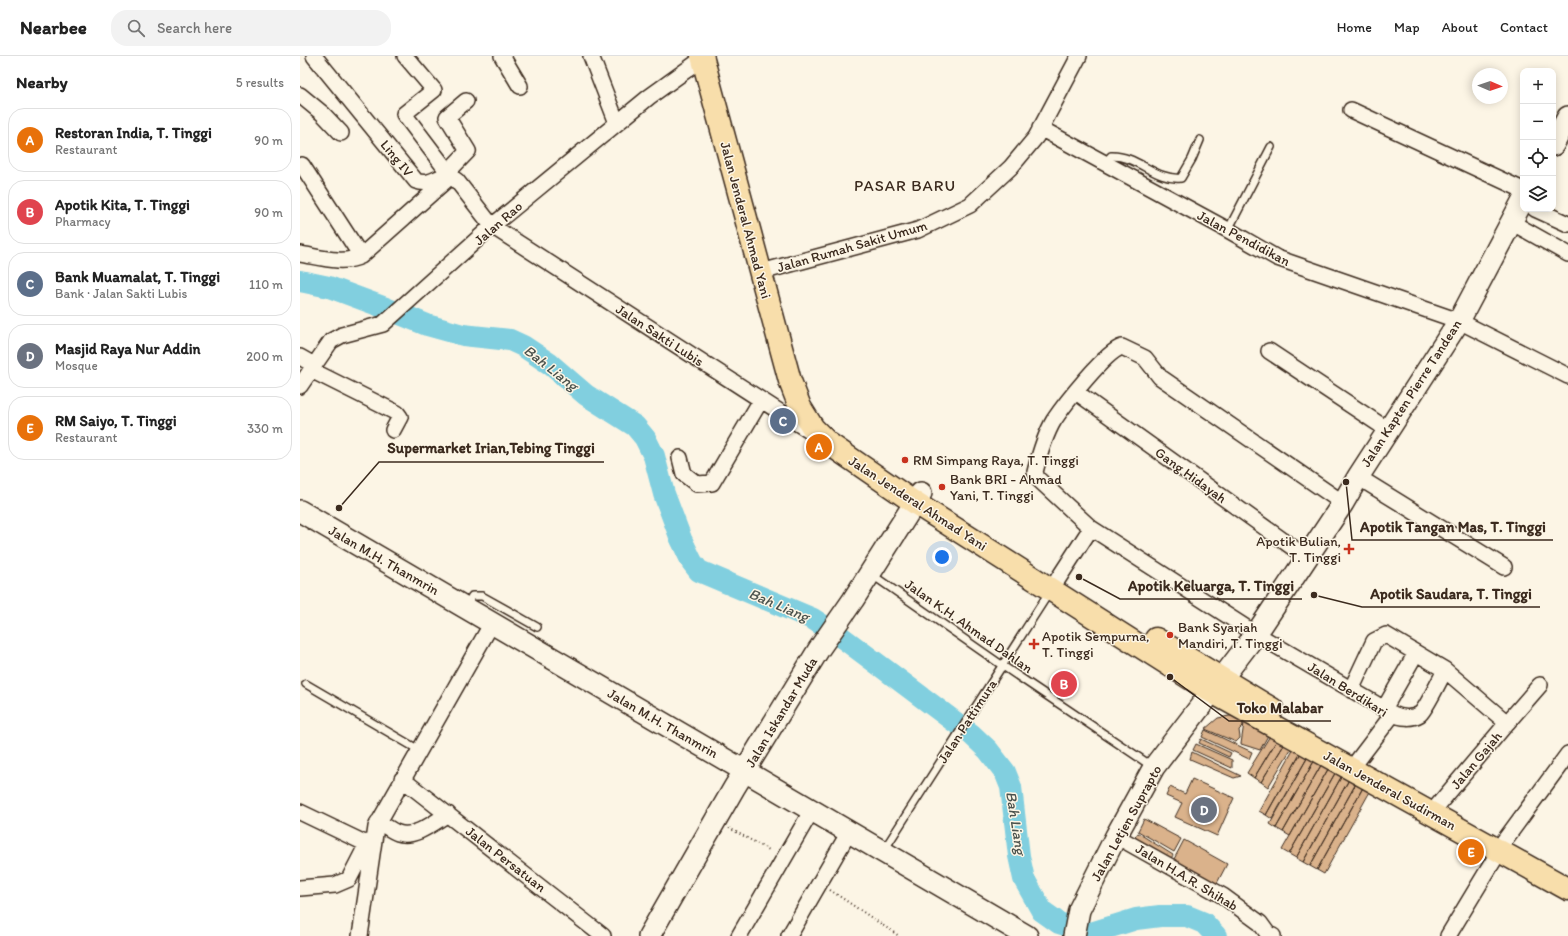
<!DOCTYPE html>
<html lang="en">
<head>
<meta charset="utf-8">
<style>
  body { margin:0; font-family:Itim,sans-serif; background:#f2f2f2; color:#222 }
  .controls { position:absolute; right:12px; top:12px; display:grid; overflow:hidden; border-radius:8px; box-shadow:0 2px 10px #0003 }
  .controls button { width:36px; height:36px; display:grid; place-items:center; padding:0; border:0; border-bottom:1px solid #e0e0e0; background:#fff; color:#222; font:20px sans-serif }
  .compass { position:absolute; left:1172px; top:12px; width:36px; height:36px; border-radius:50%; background:#fff; box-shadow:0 2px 10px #0003; rotate:92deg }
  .you { position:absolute; left:642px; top:501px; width:14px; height:14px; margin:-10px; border:3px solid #fff; border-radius:50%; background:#1a73e8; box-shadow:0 0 0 6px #1a73e833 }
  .badge { display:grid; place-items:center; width:26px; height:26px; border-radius:50%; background:#c8321e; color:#fff; font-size:13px; font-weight:700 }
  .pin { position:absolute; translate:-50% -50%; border:2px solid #fff; box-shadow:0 1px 4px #0006 }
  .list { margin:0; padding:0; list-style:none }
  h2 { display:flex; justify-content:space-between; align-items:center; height:52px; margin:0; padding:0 16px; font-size:17px }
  h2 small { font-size:13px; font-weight:400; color:#767676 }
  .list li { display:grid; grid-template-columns:26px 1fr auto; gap:12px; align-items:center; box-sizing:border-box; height:64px; margin:0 8px 8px; padding:0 8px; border:1px solid #e0e0e0; border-radius:16px }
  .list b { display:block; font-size:15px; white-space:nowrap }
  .list p { margin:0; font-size:13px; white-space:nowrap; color:#767676 }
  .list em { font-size:13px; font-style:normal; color:#767676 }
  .icon { flex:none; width:22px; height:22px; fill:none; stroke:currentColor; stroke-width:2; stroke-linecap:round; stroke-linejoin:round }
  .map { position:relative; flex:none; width:1268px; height:880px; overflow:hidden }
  header { display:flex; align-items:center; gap:24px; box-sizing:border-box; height:56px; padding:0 20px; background:#fff; border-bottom:1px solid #e0e0e0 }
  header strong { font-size:19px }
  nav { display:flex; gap:22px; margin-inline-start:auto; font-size:14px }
  .search { width:280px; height:36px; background:#f2f2f2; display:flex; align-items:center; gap:10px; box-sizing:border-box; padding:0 14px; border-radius:16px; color:#767676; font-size:15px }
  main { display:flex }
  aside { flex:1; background:#fff }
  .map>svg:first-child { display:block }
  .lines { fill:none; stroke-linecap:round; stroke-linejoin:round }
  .river { stroke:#81cfdf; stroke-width:22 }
  .building { fill:#dab28b; stroke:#3b2a1e }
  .lane-casing { stroke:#3b2a1e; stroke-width:10 }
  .street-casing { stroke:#3b2a1e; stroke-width:18 }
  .secondary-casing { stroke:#3b2a1e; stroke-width:24 }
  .primary-casing { stroke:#3b2a1e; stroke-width:25 }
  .path { stroke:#3b2a1e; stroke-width:2; stroke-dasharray:1 3; stroke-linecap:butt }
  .lane { stroke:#fcf5e5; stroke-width:7 }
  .street { stroke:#fcf5e5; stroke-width:15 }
  .secondary { stroke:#fcf5e5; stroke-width:21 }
  .primary { stroke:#f8deab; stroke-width:22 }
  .poi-dot { fill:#c8321e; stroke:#fcf5e5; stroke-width:1.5 }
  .labels { text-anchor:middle; stroke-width:3; stroke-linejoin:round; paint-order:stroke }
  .street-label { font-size:14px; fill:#3b2a1e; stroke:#fcf5e5 }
  .poi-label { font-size:14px; fill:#3b2a1e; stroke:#fcf5e5; text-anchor:start }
  .water-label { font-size:15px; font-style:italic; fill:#4c534e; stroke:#fcf5e5 }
  .quarter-label { font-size:16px; letter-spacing:1px; fill:#3b2a1e; stroke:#fcf5e5 }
  .leader { fill:none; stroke:#3b2a1e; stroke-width:1.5 }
  .callout-dot { fill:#3b2a1e; stroke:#fcf5e5; stroke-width:1.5 }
  .callout-label { font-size:15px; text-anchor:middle; font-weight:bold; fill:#3b2a1e; stroke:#fcf5e5; stroke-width:3; stroke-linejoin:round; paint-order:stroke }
</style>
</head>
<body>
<header>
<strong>Nearbee</strong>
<div class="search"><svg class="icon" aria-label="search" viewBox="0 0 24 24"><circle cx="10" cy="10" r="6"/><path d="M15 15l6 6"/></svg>Search here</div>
<nav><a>Home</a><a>Map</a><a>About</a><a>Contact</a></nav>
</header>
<main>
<aside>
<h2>Nearby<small>5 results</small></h2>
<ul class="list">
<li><span class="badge" style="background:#e8710a">A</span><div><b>Restoran India, T. Tinggi</b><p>Restaurant</p></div><em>90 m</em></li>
<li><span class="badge" style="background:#e0444e">B</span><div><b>Apotik Kita, T. Tinggi</b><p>Pharmacy</p></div><em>90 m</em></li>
<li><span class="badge" style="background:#5c6f8a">C</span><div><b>Bank Muamalat, T. Tinggi</b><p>Bank · Jalan Sakti Lubis</p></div><em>110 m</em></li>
<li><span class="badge" style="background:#6b7280">D</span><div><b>Masjid Raya Nur Addin</b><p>Mosque</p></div><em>200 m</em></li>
<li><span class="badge" style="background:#e8710a">E</span><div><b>RM Saiyo, T. Tinggi</b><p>Restaurant</p></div><em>330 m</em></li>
</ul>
</aside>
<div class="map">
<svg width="1268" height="880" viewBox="0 0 1268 880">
  <rect width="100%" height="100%" fill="#fcf5e5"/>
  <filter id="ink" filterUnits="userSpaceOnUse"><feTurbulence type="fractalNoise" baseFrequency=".025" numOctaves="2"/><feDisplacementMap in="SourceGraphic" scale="8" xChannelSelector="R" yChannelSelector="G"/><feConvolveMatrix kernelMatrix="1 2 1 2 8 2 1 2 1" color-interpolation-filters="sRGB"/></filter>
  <g filter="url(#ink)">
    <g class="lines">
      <path class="river" d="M 0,225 L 29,231 L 83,251 L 127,269 L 163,279 L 210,284 L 223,290 L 250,308 L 286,339 L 335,370 L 345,382 L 354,400 L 364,438 L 381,483 L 392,506 L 399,515 L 513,563 L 544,583 L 583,612 L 671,678 L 688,694 L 705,716 L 711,731 L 719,800 L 724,823 L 742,855 L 759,867 L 791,877 L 836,863 L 860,860 L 887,860 L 904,867 L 916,880"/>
    </g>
    <path class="building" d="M 941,658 L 943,670 L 939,674 L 940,682 L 936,686 L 905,673 L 918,662 Z
      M 945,660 L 971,674 L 960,694 L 941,688 Z
      M 905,674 L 952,696 L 949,703 L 902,681 Z
      M 973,675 L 980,679 L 954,722 L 947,717 Z
      M 980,679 L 987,684 L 961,726 L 954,722 Z
      M 901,683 L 931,697 L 929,701 L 899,687 Z
      M 987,684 L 994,688 L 968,731 L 961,726 Z
      M 896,688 L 932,704 L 932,712 L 893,694 Z
      M 996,689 L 1003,693 L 966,759 L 959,755 Z
      M 1003,693 L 1010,697 L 972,763 L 966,759 Z
      M 892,696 L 941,720 L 934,722 L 890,703 Z
      M 1010,697 L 1017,700 L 976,772 L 970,768 Z
      M 1017,700 L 1024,704 L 983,776 L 976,772 Z
      M 1024,704 L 1031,708 L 990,780 L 983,776 Z
      M 1031,708 L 1038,712 L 989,798 L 982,794 Z
      M 1038,712 L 1044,716 L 996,802 L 989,798 Z
      M 1044,716 L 1051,720 L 1003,806 L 996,802 Z
      M 1051,720 L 1058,724 L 1010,810 L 1003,806 Z
      M 892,723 L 934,742 L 917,780 L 875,761 L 882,747 L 866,740 L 870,731 L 885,738 Z
      M 1058,724 L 1065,728 L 1017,814 L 1010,810 Z
      M 1065,728 L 1072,732 L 1024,818 L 1017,814 Z
      M 844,763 L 881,783 L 874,796 L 838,775 Z
      M 838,777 L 873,799 L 869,806 L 833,784 Z
      M 884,784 L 927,808 L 916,829 L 873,805 Z"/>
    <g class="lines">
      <g class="lane-casing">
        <path id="lane" d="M 804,108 L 811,100 C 837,99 856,125 881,122 L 892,103 L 900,84
          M 928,174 L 971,91
          M 571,518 L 703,610 L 853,711
          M 166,550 L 172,540 L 182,540 L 237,571
          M 6,628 L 119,694
          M 584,794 L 750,535"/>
      </g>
      <g class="street-casing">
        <path id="street" d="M 14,0 L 116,125 C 136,132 141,111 157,125 L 192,170 L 514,378
          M 202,0 L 220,30
          M 291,0 L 317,67
          M 0,39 L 23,58 L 41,77
          M 1051,54 L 1223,134
          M 740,72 L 928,174 L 977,202 L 1159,265 L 1268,320
          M 2,109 L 61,200
          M 145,119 L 168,95 L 147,61 L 166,45
          M 1235,153 L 1268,168
          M 1211,166 L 1268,198
          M 0,198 C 19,201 43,209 61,200 L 151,120 L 104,58 L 134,34 L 105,0
          M 461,216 L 618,174 L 670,149 L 711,111 L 736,81 L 779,0
          M 969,295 L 1088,374
          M 0,301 L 14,309
          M 11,314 L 97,357 L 100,361 L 93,374
          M 0,330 L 31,285 L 42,279 L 83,268 L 192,170 L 349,41 L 406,0
          M 776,336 L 1006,501
          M 380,402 L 384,418 L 397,428 L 412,427 L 461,344
          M 1058,421 L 1204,511
          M 1043,447 L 860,321 L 845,302 L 822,291 C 806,295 764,349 754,364 C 745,379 739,400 735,416 L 737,422 L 791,472 L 956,578 L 1093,658 L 1058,704
          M 758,523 L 791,472
          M 1051,634 L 1074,585 L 1086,579 L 1145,614 C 1141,622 1125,654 1120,658 C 1112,663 1101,662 1093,658
          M 1084,653 L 1116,597
          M 1207,667 L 1240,629
          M 102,723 L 303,880
          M 1138,749 L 1207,667 L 1145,614
          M 0,756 L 73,791
          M 78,766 C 85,769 91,775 98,777 C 114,783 135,766 148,758
          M 816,780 L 923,840 L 960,867 L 968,878 L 973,880
          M 1204,785 L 1268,698
          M 0,832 L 35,829 L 49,823 L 68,786
          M 60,880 L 76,771 L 192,567
          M 439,880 L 512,754
          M 489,880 L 549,776
          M 1148,880 L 1200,794"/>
      </g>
      <g class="secondary-casing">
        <path id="secondary" d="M 1253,89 L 1268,61
          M 0,455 L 727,880
          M 349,880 L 434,732 L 519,593 L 553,544 L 621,437
          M 774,880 L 779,854 L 816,780 L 854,711 L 956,578 L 1043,447 L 1058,421 L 1159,265 L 1223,144"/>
      </g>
      <g class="primary-casing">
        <path id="primary" d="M 402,0 L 490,325 L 500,351 L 513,372 L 528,387 L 615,447 L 912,636 L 1268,833
          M 856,583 L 972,653"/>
      </g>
      <path class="path" d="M 429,772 L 471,795
        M 530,834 L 599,880"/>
      <use href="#lane" class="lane"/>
      <use href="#street" class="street"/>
      <use href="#secondary" class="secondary"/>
      <use href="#primary" class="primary"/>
    </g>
  </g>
  <g class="poi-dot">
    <circle cx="605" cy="404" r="4"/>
    <circle cx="642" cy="431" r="4"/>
    <path d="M1047 487h4v4h4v4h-4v4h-4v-4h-4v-4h4z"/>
    <circle cx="870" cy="579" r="4"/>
    <path d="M732 582h4v4h4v4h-4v4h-4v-4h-4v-4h4z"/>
  </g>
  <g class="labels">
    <g class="street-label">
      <text transform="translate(97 102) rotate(51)" y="5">Ling IV</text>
      <text transform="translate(446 164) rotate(75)" y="5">Jalan Jenderal Ahmad Yani</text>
      <text transform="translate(198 167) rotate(-41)" y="5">Jalan Rao</text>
      <text transform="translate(944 182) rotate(28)" y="5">Jalan Pendidikan</text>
      <text transform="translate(552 190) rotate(-16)" y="5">Jalan Rumah Sakit Umum</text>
      <text transform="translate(360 279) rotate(33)" y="5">Jalan Sakti Lubis</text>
      <text transform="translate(1111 337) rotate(-57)" y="5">Jalan Kapten Pierre Tandean</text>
      <text transform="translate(891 419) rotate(36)" y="5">Gang Hidayah</text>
      <text transform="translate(618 447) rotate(33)" y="5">Jalan Jenderal Ahmad Yani</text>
      <text transform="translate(84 504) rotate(30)" y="5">Jalan M.H. Thanmrin</text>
      <text transform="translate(669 570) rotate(35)" y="5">Jalan K.H. Ahmad Dahlan</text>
      <text transform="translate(1048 633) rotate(32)" y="5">Jalan Berdikari</text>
      <text transform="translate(481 656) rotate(-59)" y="5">Jalan Iskandar Muda</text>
      <text transform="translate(667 665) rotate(-57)" y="5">Jalan Pattimura</text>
      <text transform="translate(363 667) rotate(30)" y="5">Jalan M.H. Thanmrin</text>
      <text transform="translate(1176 704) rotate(-50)" y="5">Jalan Gajah</text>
      <text transform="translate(1090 734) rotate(29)" y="5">Jalan Jenderal Sudirman</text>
      <text transform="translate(826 767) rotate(-61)" y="5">Jalan Letjen Suprapto</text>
      <text transform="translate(206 803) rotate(38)" y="5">Jalan Persatuan</text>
      <text transform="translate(887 821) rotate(31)" y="5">Jalan H.A.R. Shihab</text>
    </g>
    <g class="poi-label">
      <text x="613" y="409">RM Simpang Raya, T. Tinggi</text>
      <text x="650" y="428">Bank BRI - Ahmad<tspan x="650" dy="16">Yani, T. Tinggi</tspan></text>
      <text x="1041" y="490" text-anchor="end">Apotik Bulian,<tspan x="1041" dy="16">T. Tinggi</tspan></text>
      <text x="878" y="576">Bank Syariah<tspan x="878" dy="16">Mandiri, T. Tinggi</tspan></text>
      <text x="742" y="585">Apotik Sempurna,<tspan x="742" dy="16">T. Tinggi</tspan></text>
    </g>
    <g class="water-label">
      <text transform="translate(251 312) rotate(38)" y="5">Bah Liang</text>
      <text transform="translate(479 549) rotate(23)" y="5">Bah Liang</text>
      <text transform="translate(716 767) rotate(81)" y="5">Bah Liang</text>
    </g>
    <g class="quarter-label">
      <text x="605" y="135">PASAR BARU</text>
    </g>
  </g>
  <path class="leader" d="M39 452L79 406H304M1046 426L1052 484H1253M779 521L820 543H1002M1014 539L1062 551H1240M870 621L929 665H1031"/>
  <g class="callout-dot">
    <circle cx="39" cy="452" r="4"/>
    <circle cx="1046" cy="426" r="4"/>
    <circle cx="779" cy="521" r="4"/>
    <circle cx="1014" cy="539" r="4"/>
    <circle cx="870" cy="621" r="4"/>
  </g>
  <g class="callout-label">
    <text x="191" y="397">Supermarket Irian,Tebing Tinggi</text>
    <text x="1153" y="476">Apotik Tangan Mas, T. Tinggi</text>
    <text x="911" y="535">Apotik Keluarga, T. Tinggi</text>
    <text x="1151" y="543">Apotik Saudara, T. Tinggi</text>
    <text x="980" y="657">Toko Malabar</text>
  </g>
</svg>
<div class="controls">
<button>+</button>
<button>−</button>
<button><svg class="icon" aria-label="locate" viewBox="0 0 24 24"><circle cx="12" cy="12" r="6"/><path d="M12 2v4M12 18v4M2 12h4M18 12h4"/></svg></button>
<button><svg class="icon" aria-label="layers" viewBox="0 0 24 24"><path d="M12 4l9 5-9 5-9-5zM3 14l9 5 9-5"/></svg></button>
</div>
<svg class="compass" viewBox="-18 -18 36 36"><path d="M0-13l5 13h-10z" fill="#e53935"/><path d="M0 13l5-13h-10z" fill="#767676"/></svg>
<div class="you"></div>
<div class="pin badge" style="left:519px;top:391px;background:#e8710a">A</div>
<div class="pin badge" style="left:764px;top:628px;background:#e0444e">B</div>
<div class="pin badge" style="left:483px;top:365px;background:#5c6f8a">C</div>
<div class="pin badge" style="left:904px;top:754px;background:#6b7280">D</div>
<div class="pin badge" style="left:1171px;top:796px;background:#e8710a">E</div>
</div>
</main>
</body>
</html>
